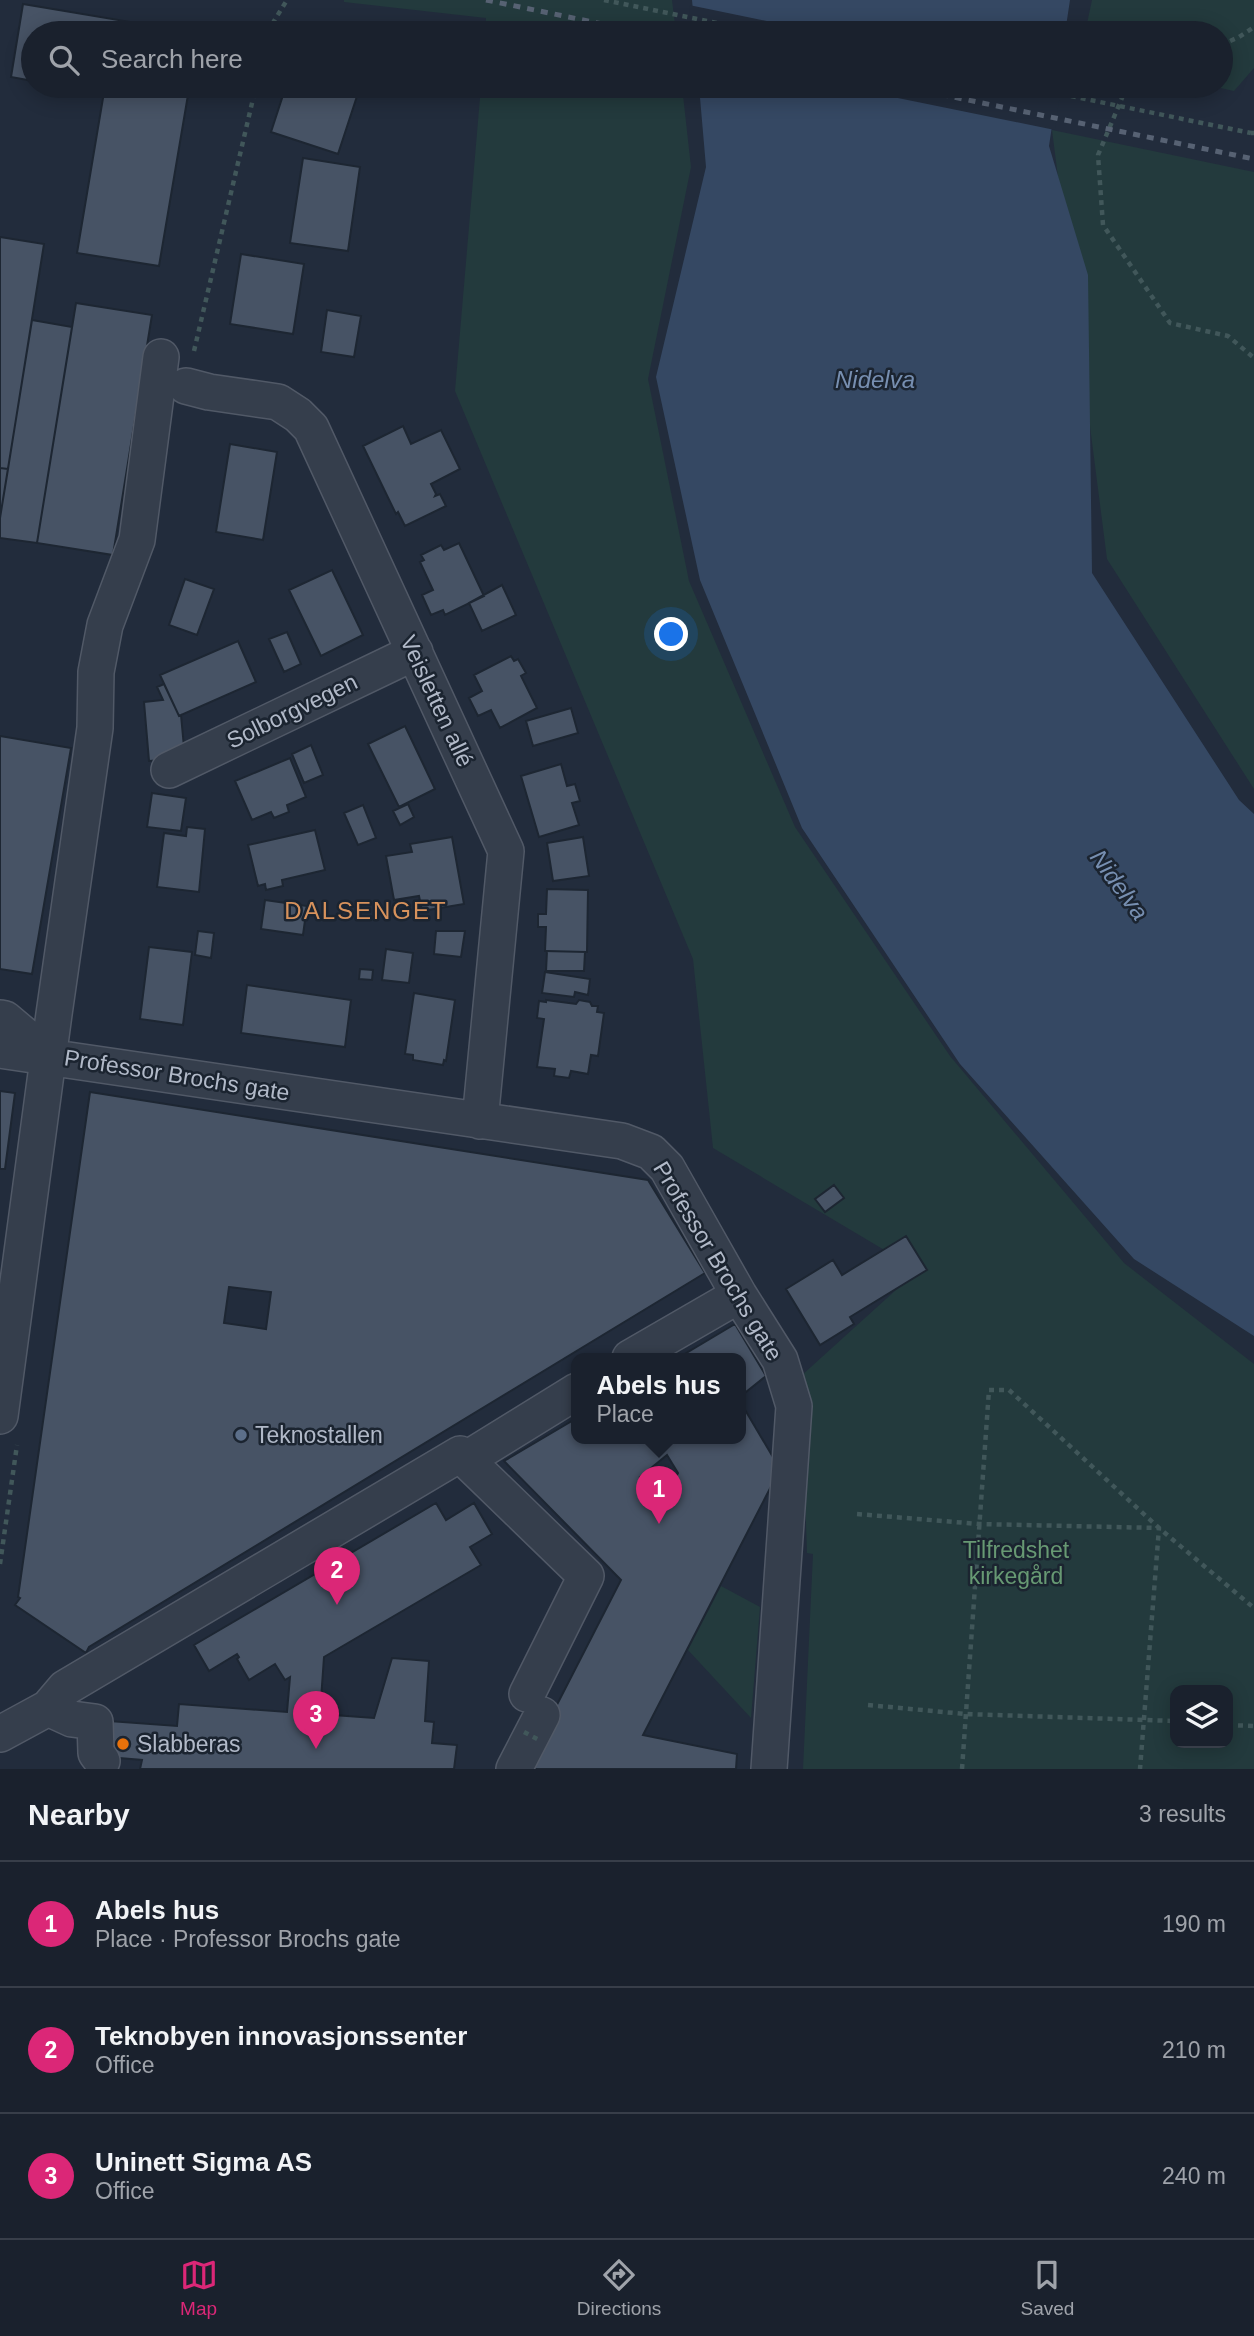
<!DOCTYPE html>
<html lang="en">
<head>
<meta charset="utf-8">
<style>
  body { margin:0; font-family:Helvetica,sans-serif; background:#272e39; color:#f1f3f6 }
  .controls { position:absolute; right:21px; bottom:21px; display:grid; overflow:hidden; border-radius:14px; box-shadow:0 4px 18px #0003 }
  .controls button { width:63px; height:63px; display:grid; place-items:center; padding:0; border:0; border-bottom:2px solid #383e49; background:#1a212d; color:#f1f3f6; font:35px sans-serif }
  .you { position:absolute; left:672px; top:635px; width:24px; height:24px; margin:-18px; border:5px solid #fff; border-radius:50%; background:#1a73e8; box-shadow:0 0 0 10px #1a73e833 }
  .badge { display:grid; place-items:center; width:46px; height:46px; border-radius:50%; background:#db2777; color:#fff; font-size:23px; font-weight:700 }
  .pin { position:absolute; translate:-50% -58px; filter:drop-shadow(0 2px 4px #0008) }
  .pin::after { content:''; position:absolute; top:37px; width:24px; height:21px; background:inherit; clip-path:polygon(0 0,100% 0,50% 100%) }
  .popup { position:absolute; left:571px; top:1353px; width:175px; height:91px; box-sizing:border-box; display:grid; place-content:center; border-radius:14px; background:#1a212d; filter:drop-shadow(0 2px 5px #0005); font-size:23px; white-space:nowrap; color:#9fa3aa }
  .popup b { font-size:26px; color:#f1f3f6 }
  .popup::after { content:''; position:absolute; left:50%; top:100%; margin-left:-14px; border:14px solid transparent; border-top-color:#1a212d }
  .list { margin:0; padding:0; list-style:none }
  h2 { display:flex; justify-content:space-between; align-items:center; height:91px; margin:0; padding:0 28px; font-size:30px }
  h2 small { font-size:23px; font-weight:400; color:#9fa3aa }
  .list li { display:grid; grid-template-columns:46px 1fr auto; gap:21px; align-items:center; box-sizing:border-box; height:126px; padding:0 28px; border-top:2px solid #383e49 }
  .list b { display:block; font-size:26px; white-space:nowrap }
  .list p { margin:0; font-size:23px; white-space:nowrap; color:#9fa3aa }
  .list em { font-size:23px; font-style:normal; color:#9fa3aa }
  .icon { flex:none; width:38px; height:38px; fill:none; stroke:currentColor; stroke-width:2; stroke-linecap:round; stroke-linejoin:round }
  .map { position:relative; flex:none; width:1254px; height:1769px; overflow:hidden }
  .search { position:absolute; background:#1a212d; box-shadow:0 4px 18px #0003; left:21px; right:21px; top:21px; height:77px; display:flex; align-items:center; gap:18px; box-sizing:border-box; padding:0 24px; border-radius:38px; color:#9fa3aa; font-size:26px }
  .sheet { height:469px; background:#1a212d }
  nav { display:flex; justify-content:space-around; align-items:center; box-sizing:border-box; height:98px; border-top:2px solid #383e49; background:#1a212d; font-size:19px; color:#9fa3aa }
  nav a { display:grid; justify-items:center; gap:4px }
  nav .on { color:#db2777 }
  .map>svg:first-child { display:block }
  .green { fill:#233a3d; fill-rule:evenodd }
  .water { fill:#354863 }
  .pier { fill:#222c3c }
  .building { fill:#475365; stroke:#1d2632; stroke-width:2; fill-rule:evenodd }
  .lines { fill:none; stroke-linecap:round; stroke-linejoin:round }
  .minor-casing { stroke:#515967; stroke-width:38 }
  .path { stroke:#41575a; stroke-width:4.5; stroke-dasharray:5 5; stroke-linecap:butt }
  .minor { stroke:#353e4c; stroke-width:35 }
  .rail { stroke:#576273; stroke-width:5; stroke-dasharray:7 7; stroke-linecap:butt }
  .path-bridge { stroke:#41575a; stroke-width:4.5; stroke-dasharray:5 5; stroke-linecap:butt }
  .service-dot { fill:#5c6f8a; stroke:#1b2430; stroke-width:2.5 }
  .food-dot { fill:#e8710a; stroke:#1b2430; stroke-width:2.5 }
  .labels { text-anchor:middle; stroke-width:5; stroke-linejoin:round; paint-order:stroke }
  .street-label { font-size:23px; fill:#b1b9c8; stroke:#1b2430 }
  .poi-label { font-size:23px; fill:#b1b9c8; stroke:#1b2430; text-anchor:start }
  .park-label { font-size:23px; fill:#679973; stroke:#1b2430 }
  .water-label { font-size:24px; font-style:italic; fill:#778fb1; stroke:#1b2430 }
  .neighbourhood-label { font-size:24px; letter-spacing:2px; fill:#d7925c; stroke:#1b2430 }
</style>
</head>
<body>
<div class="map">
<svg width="1254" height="1769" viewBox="0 0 1254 1769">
  <rect width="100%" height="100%" fill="#222c3c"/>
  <path class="green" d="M 344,0 L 672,0 L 676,33 L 485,33 L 486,18 L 344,2 Z
    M 1092,0 L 1254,0 L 1254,68 L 1234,91 L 1212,86 L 1221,86 L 1221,33 L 1085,33 Z
    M 481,86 L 682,86 L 691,167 L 648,379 L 689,581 L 795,827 L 950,1056 L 1124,1263 L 1254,1364 L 1254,1769 L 803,1769 L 813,1554 L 807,1553 L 801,1376 L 918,1270 L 713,1148 L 693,959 L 455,391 ZM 1175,1690 L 1228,1690 L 1228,1743 L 1175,1743 Z
    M 1052,130 L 1254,172 L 1254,789 L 1107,559 Z
    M 721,1586 L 760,1607 L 751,1718 L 688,1650 Z"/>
  <path class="water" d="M 692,0 L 1070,0 L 1065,33 L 695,33 Z
    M 699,86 L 1058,86 L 1049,146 L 1088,275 L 1092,573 L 1239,800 L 1254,814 L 1254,1336 L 1134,1259 L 960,1064 L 802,828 L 700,580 L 656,377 L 706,167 Z"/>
  <path class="pier" d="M 689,5 L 825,33 L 691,33 Z
    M 839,86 L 1061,86 L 1055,130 Z"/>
  <path class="building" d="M 23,4 L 190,32 L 190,33 L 33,33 L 33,81 L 11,77 Z
    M 63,86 L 105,86 L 104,93 Z
    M 105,86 L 171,86 L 189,89 L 159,266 L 77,253 Z
    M 286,86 L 360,87 L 338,154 L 271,132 Z
    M 303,158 L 360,167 L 348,251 L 290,243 Z
    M 0,237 L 44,244 L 8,469 L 0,468 Z
    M 241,254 L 304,264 L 293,334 L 230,324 Z
    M 76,303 L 152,315 L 113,555 L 37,543 Z
    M 327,310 L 361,316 L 354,357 L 321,352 Z
    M 32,320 L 72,327 L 37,543 L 0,538 L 0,518 Z
    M 403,426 L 411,444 L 441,430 L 460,469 L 431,484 L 436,494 L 435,496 L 440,494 L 446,506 L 405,526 L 398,512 L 396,514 L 363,446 Z
    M 230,444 L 277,452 L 263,540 L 216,532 Z
    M 0,468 L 8,469 L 0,518 Z
    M 459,543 L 484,596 L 445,615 L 443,610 L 431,615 L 422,595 L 433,590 L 420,562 L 424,560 L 421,555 L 441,545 L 444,550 Z
    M 332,570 L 363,635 L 321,656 L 289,590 Z
    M 185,579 L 214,589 L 197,635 L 169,625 Z
    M 502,585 L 516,615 L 482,631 L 469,603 Z
    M 287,632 L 301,664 L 284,672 L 269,639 Z
    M 238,641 L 256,682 L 179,716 L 160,675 Z
    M 511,656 L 514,661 L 518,659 L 526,673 L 521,676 L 537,708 L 500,728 L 491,710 L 478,716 L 469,698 L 482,691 L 474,675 Z
    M 164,684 L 179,716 L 181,715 L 185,758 L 149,761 L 144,702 L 163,700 L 157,687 Z
    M 571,708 L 578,733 L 533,746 L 526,721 Z
    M 405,726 L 435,789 L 399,807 L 368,744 Z
    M 0,736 L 71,748 L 32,974 L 0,969 Z
    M 311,745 L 323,775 L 304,783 L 292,754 Z
    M 290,758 L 306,797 L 287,805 L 289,812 L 274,818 L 271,812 L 252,820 L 235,781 Z
    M 561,764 L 567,786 L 575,784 L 580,801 L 572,803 L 579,825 L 539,837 L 521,776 Z
    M 152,793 L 186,798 L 181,831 L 147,827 Z
    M 408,804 L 414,817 L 400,825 L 393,811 Z
    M 363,805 L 376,838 L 358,845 L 344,813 Z
    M 187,827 L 205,829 L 199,892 L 157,887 L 164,833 L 186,836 Z
    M 315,830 L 325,870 L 282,880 L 283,886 L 266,890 L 265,884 L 258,886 L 248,845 Z
    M 452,837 L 464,904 L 422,911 L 419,896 L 394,900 L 386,856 L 412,852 L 410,844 Z
    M 583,837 L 589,876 L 553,881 L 547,843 Z
    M 547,889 L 588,890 L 587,952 L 545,951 L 546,927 L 538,927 L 538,914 L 546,914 Z
    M 265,900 L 307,906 L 303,935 L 261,929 Z
    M 198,931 L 214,933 L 211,958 L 195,955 Z
    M 436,931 L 465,931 L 461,957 L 434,954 Z
    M 149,947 L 192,952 L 183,1025 L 140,1019 Z
    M 386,949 L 413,953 L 409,983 L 382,980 Z
    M 547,951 L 585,952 L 584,971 L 546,971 Z
    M 360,969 L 373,970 L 372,980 L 359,979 Z
    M 545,972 L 590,979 L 588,995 L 575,992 L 574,997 L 542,993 Z
    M 247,985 L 351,1000 L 345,1047 L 241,1033 Z
    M 414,993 L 455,1000 L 446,1061 L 444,1060 L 443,1065 L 413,1060 L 413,1055 L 405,1054 Z
    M 546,1000 L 576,1004 L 579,1000 L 590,1002 L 592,1006 L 598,1006 L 597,1012 L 604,1013 L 598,1056 L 591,1055 L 588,1074 L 571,1071 L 569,1078 L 554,1076 L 555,1069 L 537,1067 L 544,1019 L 537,1018 L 539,1001 L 546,1002 Z
    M 0,1091 L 15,1093 L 5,1169 L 0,1169 Z
    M 90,1092 L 648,1180 L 705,1273 L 89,1647 L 86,1653 L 15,1605 L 20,1598 L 18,1597 Z
    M 834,1185 L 844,1198 L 825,1212 L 815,1199 Z
    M 906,1236 L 927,1270 L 850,1317 L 854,1324 L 820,1345 L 786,1289 L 833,1260 L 842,1275 Z
    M 229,1287 L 271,1292 L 266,1329 L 224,1323 Z
    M 735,1324 L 766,1376 L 741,1396 L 741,1358 L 678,1358 Z
    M 741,1403 L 780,1469 L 643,1735 L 737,1754 L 736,1769 L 524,1769 L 621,1580 L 504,1461 L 577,1418 L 577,1438 L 741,1438 ZM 667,1455 L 678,1473 L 663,1500 L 640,1477 Z
    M 436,1503 L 446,1520 L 474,1503 L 492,1534 L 470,1547 L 481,1565 L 324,1657 L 320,1714 L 374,1718 L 392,1658 L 429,1661 L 425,1721 L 434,1722 L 432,1743 L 457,1745 L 454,1769 L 140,1769 L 142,1760 L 107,1757 L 109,1721 L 177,1726 L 179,1704 L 287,1712 L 290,1677 L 285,1680 L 275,1664 L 249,1680 L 237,1659 L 239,1657 L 237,1654 L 209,1671 L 194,1645 Z"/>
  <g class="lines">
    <g class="minor-casing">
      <path id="minor" d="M 186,386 L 209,392 L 278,402 L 298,415 L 311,428 L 506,851 L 480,1121
        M 169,770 L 415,652
        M 0,1018 L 5,1019 L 49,1056
        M 0,1050 L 622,1141 L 651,1152 L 667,1168 L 739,1295 L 780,1360 L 794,1406 L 769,1769
        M 630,1358 L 739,1295
        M 0,1416 L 54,1014 L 95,728 L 96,672 L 105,625 L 137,540 L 161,357
        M 467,1459 L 577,1391
        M 48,1708 L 65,1688 L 460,1454 L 586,1576 L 527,1694
        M 0,1734 L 48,1708 L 72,1719 L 95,1722 L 96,1753 L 102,1761
        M 514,1769 L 542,1715"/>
    </g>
    <path class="path" d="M 604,0 L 766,33
      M 269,33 L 271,26 L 287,0
      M 1221,45 L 1239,37 L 1254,27
      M 1127,86 L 1098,155 L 1103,225 L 1170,323 L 1228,336 L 1254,358
      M 1251,133 L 1254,133
      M 194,351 L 256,86
      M 857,1514 L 979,1524 L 1159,1528 L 1140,1769
      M 0,1564 L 17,1445
      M 868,1705 L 965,1714 L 1175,1721
      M 1228,1725 L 1254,1726
      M 962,1769 L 989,1390 L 1009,1390 L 1159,1528 L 1254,1608"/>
    <use href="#minor" class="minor"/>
    <path class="rail" d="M 486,0 L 646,33
      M 900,86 L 1254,159"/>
    <path class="path-bridge" d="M 1022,86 L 1251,133
      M 524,1732 L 539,1740"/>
  </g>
  <circle class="service-dot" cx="241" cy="1435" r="7"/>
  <circle class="food-dot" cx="123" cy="1744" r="7"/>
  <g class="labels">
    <g class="street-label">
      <text transform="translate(437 701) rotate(65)" y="8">Veisletten allé</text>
      <text transform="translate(292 711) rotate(-26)" y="8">Solborgvegen</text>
      <text transform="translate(177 1075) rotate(9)" y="8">Professor Brochs gate</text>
      <text transform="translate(718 1261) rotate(59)" y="8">Professor Brochs gate</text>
    </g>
    <g class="poi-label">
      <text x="255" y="1443">Teknostallen</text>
      <text x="137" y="1752">Slabberas</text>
    </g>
    <g class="park-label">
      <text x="1016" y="1558">Tilfredshet<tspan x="1016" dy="26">kirkegård</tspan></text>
    </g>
    <g class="water-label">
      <text x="875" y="388">Nidelva</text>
      <text transform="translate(1119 885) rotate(54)" y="8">Nidelva</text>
    </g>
    <g class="neighbourhood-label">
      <text x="366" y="919">DALSENGET</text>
    </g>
  </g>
</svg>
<div class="controls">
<button><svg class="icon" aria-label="layers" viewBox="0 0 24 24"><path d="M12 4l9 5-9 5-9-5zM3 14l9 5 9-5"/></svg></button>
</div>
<div class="you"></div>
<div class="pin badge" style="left:659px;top:1524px">1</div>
<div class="popup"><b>Abels hus</b>Place</div>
<div class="pin badge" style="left:337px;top:1605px">2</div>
<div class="pin badge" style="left:316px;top:1749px">3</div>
<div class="search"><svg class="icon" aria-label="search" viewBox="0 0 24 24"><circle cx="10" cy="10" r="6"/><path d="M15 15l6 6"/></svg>Search here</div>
</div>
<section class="sheet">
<h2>Nearby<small>3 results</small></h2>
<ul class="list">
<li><span class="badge">1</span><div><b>Abels hus</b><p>Place · Professor Brochs gate</p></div><em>190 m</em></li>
<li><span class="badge">2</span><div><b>Teknobyen innovasjonssenter</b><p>Office</p></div><em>210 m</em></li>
<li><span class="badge">3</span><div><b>Uninett Sigma AS</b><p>Office</p></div><em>240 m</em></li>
</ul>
</section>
<nav>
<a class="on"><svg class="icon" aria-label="map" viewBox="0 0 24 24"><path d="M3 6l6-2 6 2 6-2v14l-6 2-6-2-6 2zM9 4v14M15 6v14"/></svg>Map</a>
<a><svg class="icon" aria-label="directions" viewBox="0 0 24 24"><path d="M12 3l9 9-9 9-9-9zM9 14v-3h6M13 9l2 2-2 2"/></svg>Directions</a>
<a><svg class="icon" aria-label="saved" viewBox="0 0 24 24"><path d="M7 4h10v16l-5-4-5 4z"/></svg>Saved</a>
</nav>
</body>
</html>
